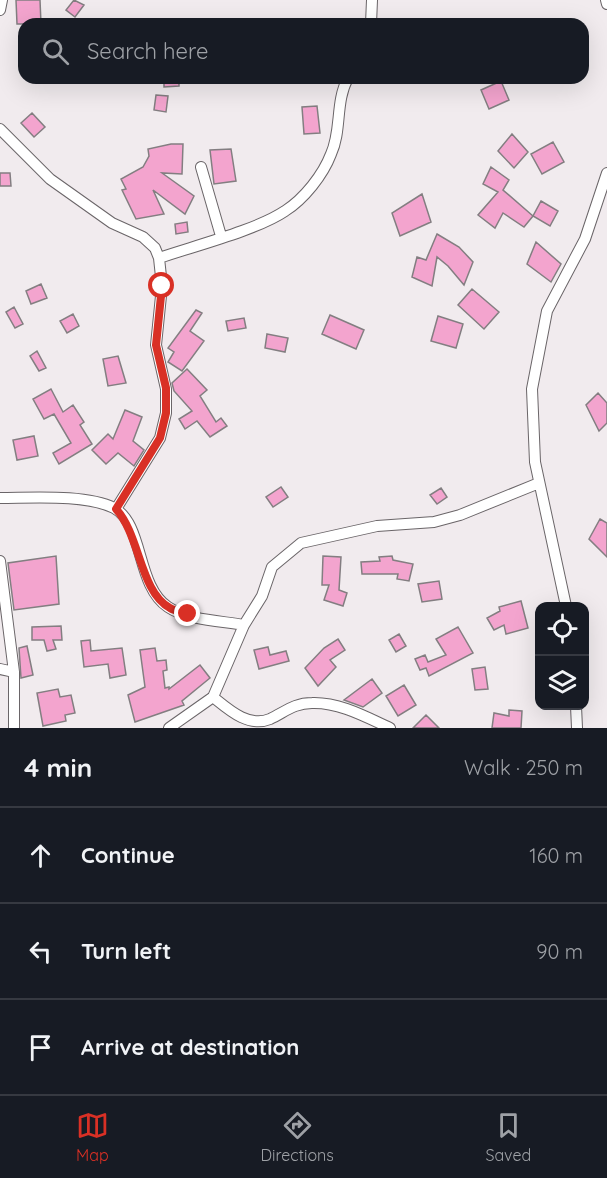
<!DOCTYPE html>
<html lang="en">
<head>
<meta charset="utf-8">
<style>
  body { margin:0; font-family:Quicksand,sans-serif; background:#20242c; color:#f1f3f6 }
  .controls { position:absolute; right:18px; bottom:18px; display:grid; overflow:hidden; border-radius:12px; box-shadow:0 6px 24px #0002 }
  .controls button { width:54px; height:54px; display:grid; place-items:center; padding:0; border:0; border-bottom:2px solid #363941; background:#171b24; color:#f1f3f6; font:30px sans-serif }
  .stop { position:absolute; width:18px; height:18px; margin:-14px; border:4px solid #d93025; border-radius:50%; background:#fff }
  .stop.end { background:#d93025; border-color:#fff; box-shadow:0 2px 6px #0008 }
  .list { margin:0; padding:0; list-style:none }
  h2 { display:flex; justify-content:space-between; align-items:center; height:78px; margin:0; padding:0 24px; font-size:26px }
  h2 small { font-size:20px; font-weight:400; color:#9ea1a6 }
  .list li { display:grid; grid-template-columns:39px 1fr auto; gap:18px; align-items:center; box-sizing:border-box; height:96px; padding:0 24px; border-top:2px solid #363941 }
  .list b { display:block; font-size:22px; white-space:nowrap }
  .list em { font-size:20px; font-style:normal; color:#9ea1a6 }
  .icon { flex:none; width:33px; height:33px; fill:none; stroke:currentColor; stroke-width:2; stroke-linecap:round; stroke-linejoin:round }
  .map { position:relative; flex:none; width:607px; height:728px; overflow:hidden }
  .search { position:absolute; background:#171b24; box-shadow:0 6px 24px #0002; left:18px; right:18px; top:18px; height:66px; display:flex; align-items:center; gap:15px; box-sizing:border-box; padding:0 21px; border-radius:18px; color:#9ea1a6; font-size:22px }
  .sheet { height:366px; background:#171b24 }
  nav { display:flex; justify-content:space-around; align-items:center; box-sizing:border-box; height:84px; border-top:2px solid #363941; background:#171b24; font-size:16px; color:#9ea1a6 }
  nav a { display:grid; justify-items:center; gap:3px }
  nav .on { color:#d93025 }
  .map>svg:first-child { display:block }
  .building { fill:#f3a4ce; stroke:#837e81; stroke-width:1.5 }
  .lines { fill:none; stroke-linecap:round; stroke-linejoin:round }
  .street-casing { stroke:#6a6568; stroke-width:12 }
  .street { stroke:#fff; stroke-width:10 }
  .route { stroke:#d93025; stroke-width:8 }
</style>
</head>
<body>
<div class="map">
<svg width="607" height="728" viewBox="0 0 607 728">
  <rect width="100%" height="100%" fill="#f1ebee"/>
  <path class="building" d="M 16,0 L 40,0 L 41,24 L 17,24 Z
    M 74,0 L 84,5 L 75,17 L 66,10 Z
    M 164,78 L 179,78 L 179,86 L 164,87 Z
    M 501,81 L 509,100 L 489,109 L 481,90 Z
    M 156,95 L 168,96 L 166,112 L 154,110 Z
    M 317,106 L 320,133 L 304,134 L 302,107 Z
    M 32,113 L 45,127 L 34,137 L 21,123 Z
    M 512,134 L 528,152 L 514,168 L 498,151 Z
    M 553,142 L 564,162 L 542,174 L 531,154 Z
    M 171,144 L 183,144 L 182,174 L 162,173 L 194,196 L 185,214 L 153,190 L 164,214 L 136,219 L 122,190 L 126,189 L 121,179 L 143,167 L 149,156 L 148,149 Z
    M 231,149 L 236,181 L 214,184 L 210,150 Z
    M 491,167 L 509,180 L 503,190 L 533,216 L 524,227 L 503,213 L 495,228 L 478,215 L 498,192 L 483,184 Z
    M 0,173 L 10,173 L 11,186 L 0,186 Z
    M 422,194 L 431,222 L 400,236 L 392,213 Z
    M 541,201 L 558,211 L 550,226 L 533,216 Z
    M 187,222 L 188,232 L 176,234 L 175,224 Z
    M 437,234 L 459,247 L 473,262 L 464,285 L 448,266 L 437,257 L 432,286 L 412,277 L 417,257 L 426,260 Z
    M 536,242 L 561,264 L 551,282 L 527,264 Z
    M 41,284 L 47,298 L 31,304 L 26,291 Z
    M 472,289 L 499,312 L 484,329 L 458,305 Z
    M 14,307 L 23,324 L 15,328 L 6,312 Z
    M 196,310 L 202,313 L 190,331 L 204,341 L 182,371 L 168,362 L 174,352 L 168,348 Z
    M 73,314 L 79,326 L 67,333 L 60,321 Z
    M 330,315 L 364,330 L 356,349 L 322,334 Z
    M 438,316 L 463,324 L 456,348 L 431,341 Z
    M 244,318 L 246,328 L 228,331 L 226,321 Z
    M 267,334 L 288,338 L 285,352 L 265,348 Z
    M 37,351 L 46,368 L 39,371 L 30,356 Z
    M 118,356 L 126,383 L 108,386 L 103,359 Z
    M 187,369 L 207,390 L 200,396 L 216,422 L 221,418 L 227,426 L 210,437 L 197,421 L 185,429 L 179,419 L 192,411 L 174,391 L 172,383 Z
    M 51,389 L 63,412 L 73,405 L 84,422 L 80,425 L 92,444 L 59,464 L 53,453 L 71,443 L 54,414 L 44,419 L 33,399 Z
    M 598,393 L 607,403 L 607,423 L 599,431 L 586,405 Z
    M 125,410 L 142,417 L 133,441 L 144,450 L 134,466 L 118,453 L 106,464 L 92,450 L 108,434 L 113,439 Z
    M 34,436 L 38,456 L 17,460 L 13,440 Z
    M 281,487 L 288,497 L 273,507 L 266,497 Z
    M 441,488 L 447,497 L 437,504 L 430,495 Z
    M 600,519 L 607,523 L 607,557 L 589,539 Z
    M 56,556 L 59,604 L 14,610 L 8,563 Z
    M 323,556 L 341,557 L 339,590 L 347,593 L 343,606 L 324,600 L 329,585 L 322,585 Z
    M 392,556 L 393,560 L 413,564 L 409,581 L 397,579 L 398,574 L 362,574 L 361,562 L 380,561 L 379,557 Z
    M 439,581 L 442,599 L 422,602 L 418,584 Z
    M 521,601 L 528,628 L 506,634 L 504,625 L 494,630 L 487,618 L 500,611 L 499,607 Z
    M 61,626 L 62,640 L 53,640 L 56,649 L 47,651 L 44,640 L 32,640 L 32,627 Z
    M 458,627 L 473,653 L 429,676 L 426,668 L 420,670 L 415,659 L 425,655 L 428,662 L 446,655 L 436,639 Z
    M 399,634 L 406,646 L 396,652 L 389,640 Z
    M 338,639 L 345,650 L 330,660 L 336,667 L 318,686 L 305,668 L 324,648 Z
    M 90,640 L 91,651 L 122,648 L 126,675 L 110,678 L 108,664 L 84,667 L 81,641 Z
    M 27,646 L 33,675 L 21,678 L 19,648 Z
    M 268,647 L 270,655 L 286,651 L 289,661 L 259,669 L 254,650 Z
    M 155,648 L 157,661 L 166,660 L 167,670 L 163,671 L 165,688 L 169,687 L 169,689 L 200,665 L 210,678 L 182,701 L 184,705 L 135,722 L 128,695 L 145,687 L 140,650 Z
    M 485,667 L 488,689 L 475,690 L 472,669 Z
    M 372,679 L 382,693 L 363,707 L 344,700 Z
    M 404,685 L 416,705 L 398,716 L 386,696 Z
    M 58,689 L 60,697 L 71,695 L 75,713 L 65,715 L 66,721 L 43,726 L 37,693 Z
    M 509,710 L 522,711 L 521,728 L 492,728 L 494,713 L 509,716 Z
    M 426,715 L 439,728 L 413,728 Z"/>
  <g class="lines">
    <g class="street-casing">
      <path id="street" d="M 606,0 L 607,4
        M 0,10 L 2,0
        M 371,24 L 372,0
        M 0,129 L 50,179 L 112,223 L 143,237 L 155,248 L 159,258 L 162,286 L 156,345 L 166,389 L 166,413 L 160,438 L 116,509
        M 201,167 L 221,236
        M 159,258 C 194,246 257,230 285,211 C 304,199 323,175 331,154 C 342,130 335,102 348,78
        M 0,498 C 32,498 86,494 114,508 C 144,524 136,586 168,607 C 187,620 222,621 244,625
        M 0,561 L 14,672 L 14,728
        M 566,606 L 535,462 L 532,389 L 547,311 L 585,239 L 607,173
        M 0,669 L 14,672
        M 213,697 C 228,709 248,728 270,719 C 285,712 294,703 312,703 C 339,702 366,717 390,728
        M 576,706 L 577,728
        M 169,728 L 213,697 L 244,625 L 262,596 L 272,567 L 301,543 L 377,526 L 434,522 L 460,515 L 539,483"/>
    </g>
    <use href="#street" class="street"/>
  </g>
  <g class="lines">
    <path class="route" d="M 162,286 L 156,345 L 166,388 L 166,413 L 160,438 L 116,509 C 140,535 140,592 170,608 C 175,611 182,612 188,614"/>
  </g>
</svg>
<div class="controls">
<button><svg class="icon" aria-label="locate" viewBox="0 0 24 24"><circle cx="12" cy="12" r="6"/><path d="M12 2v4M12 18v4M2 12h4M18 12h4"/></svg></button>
<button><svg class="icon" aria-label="layers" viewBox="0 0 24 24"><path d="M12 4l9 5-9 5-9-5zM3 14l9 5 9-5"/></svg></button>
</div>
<div class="stop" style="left:162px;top:286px"></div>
<div class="stop end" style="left:188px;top:614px"></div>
<div class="search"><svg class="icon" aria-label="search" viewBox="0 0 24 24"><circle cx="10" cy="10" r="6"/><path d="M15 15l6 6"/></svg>Search here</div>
</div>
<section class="sheet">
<h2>4 min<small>Walk · 250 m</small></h2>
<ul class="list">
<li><svg class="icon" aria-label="ahead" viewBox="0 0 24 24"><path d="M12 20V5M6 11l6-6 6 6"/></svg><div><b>Continue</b></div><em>160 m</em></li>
<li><svg class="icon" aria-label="left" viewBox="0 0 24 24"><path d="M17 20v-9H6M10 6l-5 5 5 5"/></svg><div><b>Turn left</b></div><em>90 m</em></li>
<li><svg class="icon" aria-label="arrive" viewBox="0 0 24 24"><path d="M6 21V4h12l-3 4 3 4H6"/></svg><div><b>Arrive at destination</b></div></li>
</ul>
</section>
<nav>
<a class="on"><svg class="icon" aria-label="map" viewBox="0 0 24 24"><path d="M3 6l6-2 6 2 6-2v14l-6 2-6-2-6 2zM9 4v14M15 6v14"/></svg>Map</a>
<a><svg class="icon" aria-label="directions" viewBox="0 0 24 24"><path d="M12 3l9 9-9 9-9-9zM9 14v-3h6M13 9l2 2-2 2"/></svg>Directions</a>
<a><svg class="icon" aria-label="saved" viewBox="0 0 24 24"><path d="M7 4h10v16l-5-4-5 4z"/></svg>Saved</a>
</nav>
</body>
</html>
